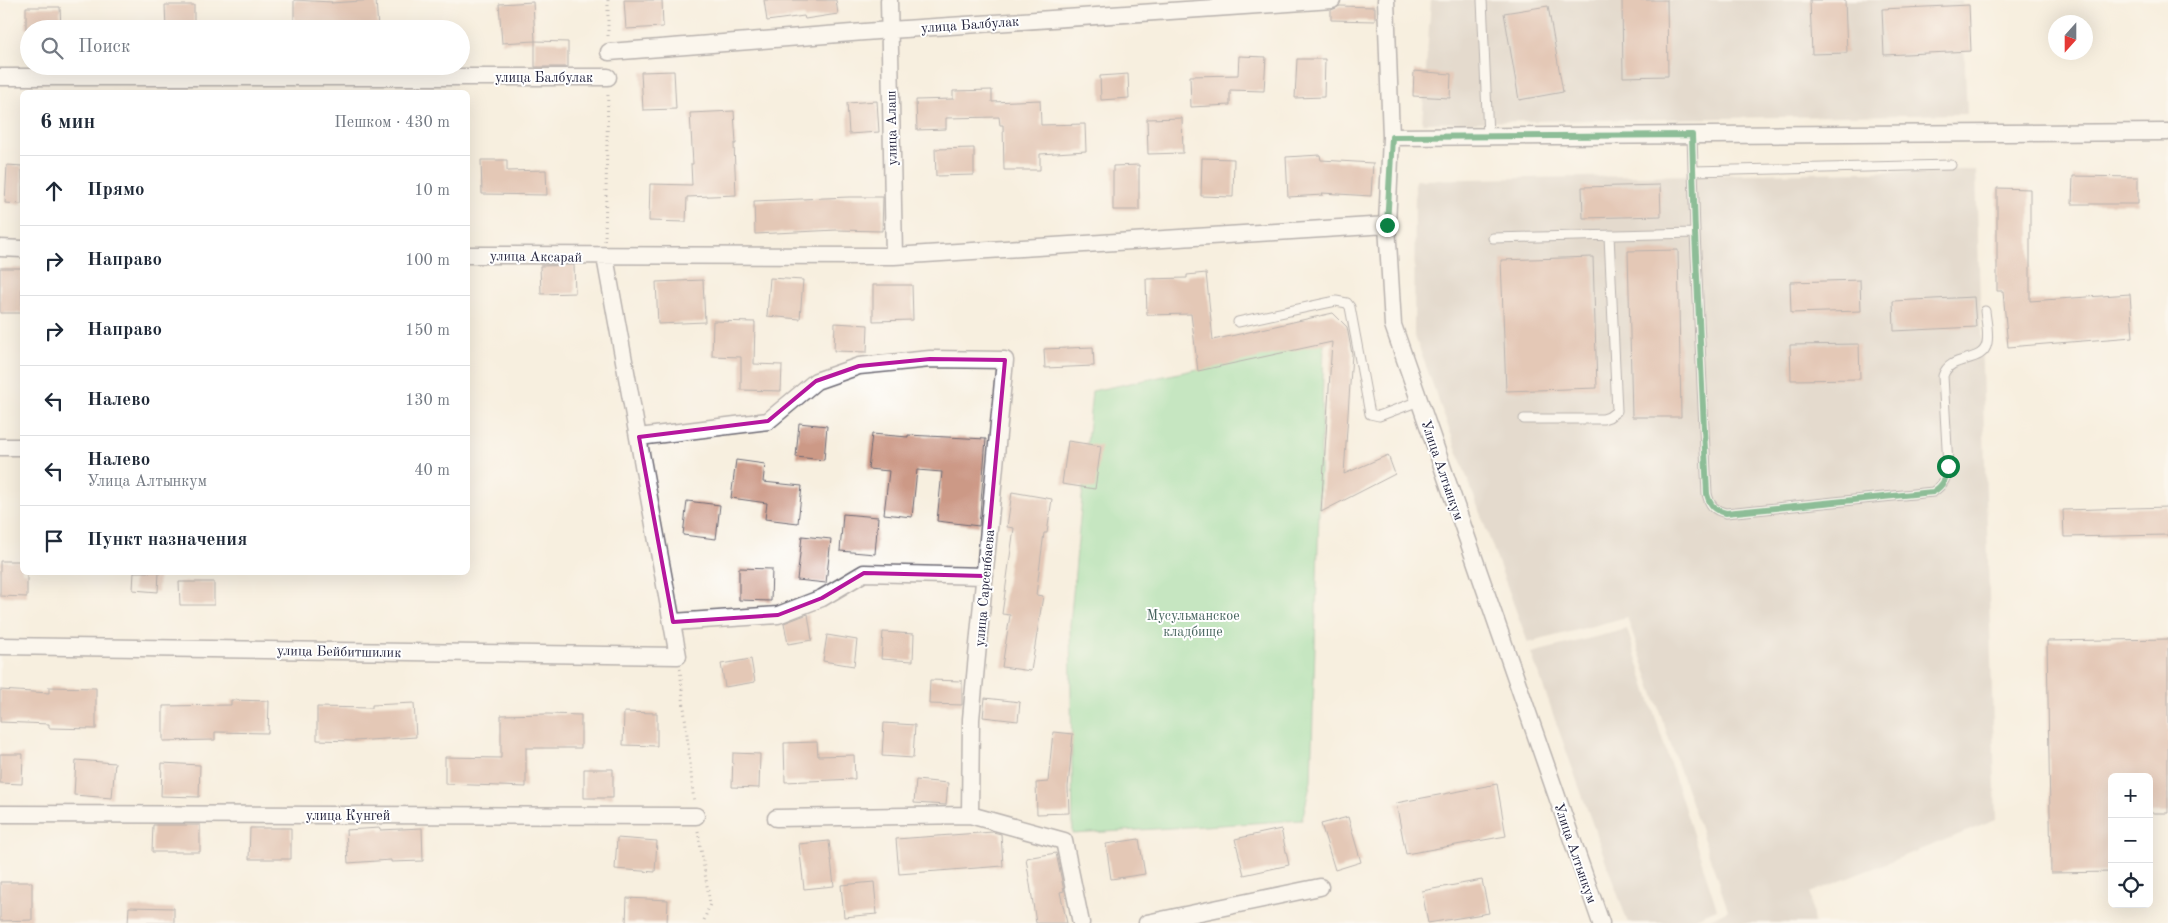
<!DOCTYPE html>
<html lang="ru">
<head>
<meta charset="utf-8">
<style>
  body { margin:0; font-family:"Old Standard TT",serif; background:#f2f2f3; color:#1f2937 }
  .controls { position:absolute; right:15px; bottom:15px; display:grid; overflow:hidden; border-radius:8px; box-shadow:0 5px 20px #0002 }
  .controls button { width:45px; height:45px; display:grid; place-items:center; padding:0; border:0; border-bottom:1px solid #e0e1e3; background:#fff; color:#1f2937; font:25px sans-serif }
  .compass { position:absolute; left:2048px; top:15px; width:45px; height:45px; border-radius:50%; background:#fff; box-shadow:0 5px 20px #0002; rotate:201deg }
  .stop { position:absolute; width:15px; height:15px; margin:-11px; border:4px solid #0b8043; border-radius:50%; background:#fff }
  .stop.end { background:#0b8043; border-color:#fff; box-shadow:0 1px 5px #0008 }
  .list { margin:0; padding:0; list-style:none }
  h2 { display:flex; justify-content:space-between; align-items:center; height:65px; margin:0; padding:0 20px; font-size:21px }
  h2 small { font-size:16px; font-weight:400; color:#747a83 }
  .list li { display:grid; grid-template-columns:32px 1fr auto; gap:15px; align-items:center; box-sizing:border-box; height:70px; padding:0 20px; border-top:1px solid #e0e1e3 }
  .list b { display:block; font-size:19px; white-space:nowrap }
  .list p { margin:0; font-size:16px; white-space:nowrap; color:#747a83 }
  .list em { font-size:16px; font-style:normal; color:#747a83 }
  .icon { flex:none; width:28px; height:28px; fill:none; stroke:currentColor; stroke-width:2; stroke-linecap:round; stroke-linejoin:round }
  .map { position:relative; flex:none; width:2168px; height:923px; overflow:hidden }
  .search { position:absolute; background:#fff; box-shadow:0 5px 20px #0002; left:20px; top:20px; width:450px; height:55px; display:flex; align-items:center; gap:12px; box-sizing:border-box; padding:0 18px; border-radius:28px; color:#747a83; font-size:19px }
  .panel { position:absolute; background:#fff; box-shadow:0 5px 20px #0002; left:20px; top:90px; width:450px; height:485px; border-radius:8px }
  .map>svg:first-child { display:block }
  .industrial { fill:#ccc2b9 }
  .green { fill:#89dc9d; stroke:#567f6c }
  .building { fill:#cc9986 }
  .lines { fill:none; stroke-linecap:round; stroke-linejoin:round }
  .lane-casing { stroke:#6d6a74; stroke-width:11 }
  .street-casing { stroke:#6d6a74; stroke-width:19 }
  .path { stroke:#6d6a74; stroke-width:3; stroke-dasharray:1 4; stroke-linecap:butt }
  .lane { stroke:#fff; stroke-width:9 }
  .street { stroke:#fff; stroke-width:16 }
  .route { stroke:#0b8043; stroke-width:6 }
  .marked { fill:none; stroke:#b5179e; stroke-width:4; stroke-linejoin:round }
  .labels { text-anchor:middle; stroke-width:4; stroke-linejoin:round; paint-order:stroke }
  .street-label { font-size:14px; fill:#22223b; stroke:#fff }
  .park-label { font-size:14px; fill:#46635d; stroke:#fff }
</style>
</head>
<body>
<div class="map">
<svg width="2168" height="923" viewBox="0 0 2168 923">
  <rect width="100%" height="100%" fill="#fff"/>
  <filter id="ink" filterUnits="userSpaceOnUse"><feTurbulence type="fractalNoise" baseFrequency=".02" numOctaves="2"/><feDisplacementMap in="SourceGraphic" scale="10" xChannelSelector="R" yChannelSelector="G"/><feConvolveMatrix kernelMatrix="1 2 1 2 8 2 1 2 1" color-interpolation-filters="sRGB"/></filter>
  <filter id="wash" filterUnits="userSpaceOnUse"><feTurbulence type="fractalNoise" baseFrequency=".0096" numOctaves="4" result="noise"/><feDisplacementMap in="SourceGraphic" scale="20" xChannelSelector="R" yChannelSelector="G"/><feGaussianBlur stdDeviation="1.12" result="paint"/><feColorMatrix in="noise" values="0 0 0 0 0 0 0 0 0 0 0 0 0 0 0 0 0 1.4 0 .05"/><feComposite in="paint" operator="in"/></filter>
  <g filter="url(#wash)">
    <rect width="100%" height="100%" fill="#f7efdf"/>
    <path class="industrial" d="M 1431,0 L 1962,0 L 1967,114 L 1422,123 Z
      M 1976,170 L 1996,820 L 1810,893 L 1814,923 L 1702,923 L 1728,910 L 1627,617 L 1528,643 L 1414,334 L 1415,180 Z
      M 1627,629 L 1717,909 L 1684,923 L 1628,923 L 1531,653 Z"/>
    <path class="green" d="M 1324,343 L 1311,781 L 1302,820 L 1073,834 L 1070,625 L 1092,391 Z"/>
    <g id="blocks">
      <path class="building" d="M 294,0 L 332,2 L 331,3 L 376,0 L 378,28 L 294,26 Z
        M 624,0 L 662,0 L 663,27 L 626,29 Z
        M 764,0 L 836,0 L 838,14 L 805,19 L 804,16 L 767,21 Z
        M 1622,0 L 1667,0 L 1668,76 L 1623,77 Z
        M 1810,0 L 1845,0 L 1847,53 L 1812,54 Z
        M 533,2 L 535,41 L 502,43 L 499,4 Z
        M 165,5 L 194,5 L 194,29 L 166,29 Z
        M 1969,5 L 1971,51 L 1884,55 L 1882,9 Z
        M 1340,6 L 1375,7 L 1375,21 L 1331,20 L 1331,10 Z
        M 1548,6 L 1563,92 L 1519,100 L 1504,13 Z
        M 26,7 L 60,7 L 61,29 L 26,29 Z
        M 535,41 L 568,42 L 568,67 L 535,67 Z
        M 1239,56 L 1266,57 L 1264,91 L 1230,90 L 1230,105 L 1191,107 L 1190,76 L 1238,75 Z
        M 1297,59 L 1325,59 L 1324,97 L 1295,98 Z
        M 674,71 L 676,109 L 643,110 L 641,72 Z
        M 1414,71 L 1451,74 L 1450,98 L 1413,96 Z
        M 1128,74 L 1129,98 L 1101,100 L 1100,76 Z
        M 992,90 L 992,102 L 1040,100 L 1041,125 L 1085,124 L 1086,151 L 1040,154 L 1040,170 L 1004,170 L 1003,125 L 1000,125 L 999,117 L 946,118 L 946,129 L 917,130 L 916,100 L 953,99 L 953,91 Z
        M 877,101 L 879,132 L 849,134 L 847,103 Z
        M 734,111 L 736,144 L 734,144 L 736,195 L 687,197 L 686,222 L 649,221 L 650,184 L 692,185 L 691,164 L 693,164 L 690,113 Z
        M 1182,118 L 1183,153 L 1148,154 L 1147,119 Z
        M 974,148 L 974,175 L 936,176 L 935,149 Z
        M 1320,155 L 1321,160 L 1373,163 L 1371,196 L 1322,193 L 1323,195 L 1288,197 L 1286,157 Z
        M 1202,158 L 1234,159 L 1233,197 L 1201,196 Z
        M 481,160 L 507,160 L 507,171 L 546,170 L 547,195 L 482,194 Z
        M 7,165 L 22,166 L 22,204 L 5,203 Z
        M 1139,165 L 1139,210 L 1113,210 L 1113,166 Z
        M 2073,176 L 2138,177 L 2138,204 L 2072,204 Z
        M 1660,185 L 1661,216 L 1583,218 L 1582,187 Z
        M 1997,188 L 2030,189 L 2030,301 L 2130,294 L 2133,337 L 2008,347 L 2003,291 L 1997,291 Z
        M 849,197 L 883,197 L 882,231 L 837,230 L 755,234 L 754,201 Z
        M 1678,250 L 1681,417 L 1632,417 L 1628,251 Z
        M 1593,257 L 1597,388 L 1506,391 L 1501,260 Z
        M 574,265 L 575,293 L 541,294 L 540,266 Z
        M 0,268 L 22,268 L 22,313 L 0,313 Z
        M 1206,273 L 1213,340 L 1333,313 L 1347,327 L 1352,354 L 1344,474 L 1388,455 L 1395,474 L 1321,512 L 1332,342 L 1198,371 L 1191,314 L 1147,315 L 1146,279 L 1187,278 L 1187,275 Z
        M 770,278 L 803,280 L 800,319 L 767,316 Z
        M 703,280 L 705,322 L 658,324 L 656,282 Z
        M 1860,280 L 1861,311 L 1791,313 L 1790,282 Z
        M 873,285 L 912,285 L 913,320 L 873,321 Z
        M 1974,297 L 1976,327 L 1894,331 L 1893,301 Z
        M 713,321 L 755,322 L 754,364 L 782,365 L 781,391 L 741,390 L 741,357 L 712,356 Z
        M 835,323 L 868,325 L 867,352 L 834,351 Z
        M 1859,344 L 1860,379 L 1791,380 L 1790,345 Z
        M 1093,347 L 1094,366 L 1045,368 L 1044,349 Z
        M 799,423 L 827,426 L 824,460 L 796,457 Z
        M 872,434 L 908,437 L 908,435 L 986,439 L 979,526 L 937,521 L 942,472 L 917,470 L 912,517 L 884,514 L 889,471 L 868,469 Z
        M 1068,441 L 1101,446 L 1095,489 L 1062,484 Z
        M 736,460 L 765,464 L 763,482 L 802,486 L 798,523 L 765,519 L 767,503 L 731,498 Z
        M 1012,492 L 1052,499 L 1047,533 L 1044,533 L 1036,595 L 1043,596 L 1031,671 L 1002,667 L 1010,615 L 1002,614 L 1014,528 L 1007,527 Z
        M 687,501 L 720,505 L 716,539 L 683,535 Z
        M 2168,507 L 2168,535 L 2064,537 L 2063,510 Z
        M 843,514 L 878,517 L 875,554 L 840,551 Z
        M 802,536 L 831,539 L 826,583 L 797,580 Z
        M 0,561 L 22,561 L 22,572 L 27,572 L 27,597 L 0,596 Z
        M 739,568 L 772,569 L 771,601 L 739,600 Z
        M 134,572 L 159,572 L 158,592 L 133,590 Z
        M 179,582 L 214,582 L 214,605 L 180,605 Z
        M 808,614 L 812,640 L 788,644 L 784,623 Z
        M 883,632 L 914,634 L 913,661 L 881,659 Z
        M 827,635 L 857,640 L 854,666 L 823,661 Z
        M 2168,639 L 2168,813 L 2149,813 L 2149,777 L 2112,777 L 2112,872 L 2051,873 L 2047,641 Z
        M 751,659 L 755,682 L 725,687 L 721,664 Z
        M 930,680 L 962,681 L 962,705 L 929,704 Z
        M 49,687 L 96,688 L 96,729 L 49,728 L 49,724 L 0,722 L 0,690 L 49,693 Z
        M 985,698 L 1020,702 L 1018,721 L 983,717 Z
        M 231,700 L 269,701 L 268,733 L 215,732 L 215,740 L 163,741 L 163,706 L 231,705 Z
        M 414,703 L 416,737 L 354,741 L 317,740 L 317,707 L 372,708 L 372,705 Z
        M 624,712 L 657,713 L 657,746 L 623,745 Z
        M 548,714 L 581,715 L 581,748 L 526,748 L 526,787 L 445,784 L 445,757 L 501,758 L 501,715 Z
        M 884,723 L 915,725 L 913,758 L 882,756 Z
        M 1053,732 L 1073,734 L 1068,787 L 1069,813 L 1037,814 L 1036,783 L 1048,782 Z
        M 817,742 L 818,756 L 854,755 L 855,779 L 785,782 L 784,743 Z
        M 733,753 L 760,754 L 759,788 L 732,787 Z
        M 0,754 L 23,754 L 22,784 L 0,783 Z
        M 76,760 L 115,763 L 112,798 L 74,795 Z
        M 162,763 L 200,765 L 199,797 L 161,796 Z
        M 584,769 L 613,769 L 613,798 L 584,798 Z
        M 916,780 L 948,783 L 946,805 L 914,803 Z
        M 1497,784 L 1506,836 L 1406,854 L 1396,803 Z
        M 1348,817 L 1361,862 L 1335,870 L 1321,824 Z
        M 153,825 L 200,825 L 200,852 L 152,852 Z
        M 250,828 L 291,828 L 291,859 L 249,859 Z
        M 380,828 L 380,830 L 422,828 L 423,861 L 391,862 L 391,860 L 348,863 L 346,830 Z
        M 1281,829 L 1289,865 L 1244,875 L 1235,839 Z
        M 993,832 L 1001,834 L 1003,866 L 899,874 L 896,839 Z
        M 617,838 L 657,841 L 655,872 L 615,869 Z
        M 1139,839 L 1145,874 L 1111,879 L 1106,844 Z
        M 829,841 L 834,886 L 804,889 L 799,844 Z
        M 1056,853 L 1064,891 L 1060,892 L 1067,923 L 1036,923 L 1026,858 Z
        M 1482,880 L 1489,913 L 1428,923 L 1422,891 Z
        M 0,882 L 32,882 L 32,920 L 0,921 Z
        M 874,882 L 877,914 L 844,917 L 841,885 Z
        M 627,898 L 668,900 L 667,923 L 626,923 Z
        M 129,907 L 174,908 L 174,923 L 128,923 Z"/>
    </g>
  </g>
  <g filter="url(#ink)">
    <use href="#blocks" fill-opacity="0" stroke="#6d6a74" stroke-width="1"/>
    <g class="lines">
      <g class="lane-casing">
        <path id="lane" d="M 1482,0 L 1488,136
          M 1692,135 L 1695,233 L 1707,494 C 1710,506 1714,510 1726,513 L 1933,492 C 1944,484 1946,479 1948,466 L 1943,376 C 1950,353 1983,365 1987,343 C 1989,333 1986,321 1985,311
          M 1693,171 L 1951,165
          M 1493,238 L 1695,233
          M 1238,322 L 1336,301 L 1347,303 L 1350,307 L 1370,414 L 1379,416 L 1419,401
          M 1524,419 L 1603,419 L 1609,417 L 1617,411 L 1609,235"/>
      </g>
      <g class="street-casing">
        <path id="street" d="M 889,0 L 894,256
          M 1386,0 L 1391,137 L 1387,225 L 1393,325 L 1601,923
          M 609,52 L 890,30 L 1332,0
          M 0,77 L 608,77
          M 1391,137 L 2168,132
          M 0,248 L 22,249
          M 468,255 L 894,256 L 1387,225
          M 639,437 L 768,421 L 816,381 L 859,366 L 930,359 L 1005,360 L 971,719 L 970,815
          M 0,447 L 22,447
          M 673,622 L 778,615 L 822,598 L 864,573 L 985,576
          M 0,646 L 678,656 L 605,257
          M 0,814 L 696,816
          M 776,818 L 970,815 L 1064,841 L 1081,923
          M 1147,923 L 1320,887"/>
      </g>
      <path class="path" d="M 608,0 L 608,39
        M 605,241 L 608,92
        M 680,669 L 694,802
        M 698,831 L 710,904 L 703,923"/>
      <use href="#lane" class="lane"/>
      <use href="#street" class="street"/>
    </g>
  </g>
  <g class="lines" filter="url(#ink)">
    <path class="route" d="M 1387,225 L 1392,137 L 1692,135 L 1695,233 L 1707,494 C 1710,506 1715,510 1726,513 L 1933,492 C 1944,485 1946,479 1948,466"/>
  </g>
  <path d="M0 0H2168V923H0ZM 930,359 L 1005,360 L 985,576 L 864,573 L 822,598 L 778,615 L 673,622 L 639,437 L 768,421 L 816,381 L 859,366 Z" fill="#f7efdf" fill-opacity=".55" fill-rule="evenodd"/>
  <path class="marked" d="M 930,359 L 1005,360 L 985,576 L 864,573 L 822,598 L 778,615 L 673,622 L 639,437 L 768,421 L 816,381 L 859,366 Z"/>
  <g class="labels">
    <g class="street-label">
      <text transform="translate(970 24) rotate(-4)" y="5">улица Балбулак</text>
      <text x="544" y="82">улица Балбулак</text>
      <text transform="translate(891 128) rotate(-91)" y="5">улица Алаш</text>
      <text transform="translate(536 256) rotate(1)" y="5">улица Аксарай</text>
      <text transform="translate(1443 470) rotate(71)" y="5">Улица Алтынкум</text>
      <text transform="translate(984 588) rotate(-85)" y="5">улица Сарсенбаева</text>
      <text transform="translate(339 651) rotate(1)" y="5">улица Бейбитшилик</text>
      <text x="348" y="820">улица Кунгей</text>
      <text transform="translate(1576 853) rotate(71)" y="5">Улица Алтынкум</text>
    </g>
    <g class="park-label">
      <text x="1193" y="620">Мусульманское<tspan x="1193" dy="16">кладбище</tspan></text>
    </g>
  </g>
</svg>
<div class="controls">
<button>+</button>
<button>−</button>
<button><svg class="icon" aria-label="locate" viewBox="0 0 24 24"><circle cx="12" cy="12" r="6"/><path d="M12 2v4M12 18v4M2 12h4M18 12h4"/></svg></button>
</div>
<svg class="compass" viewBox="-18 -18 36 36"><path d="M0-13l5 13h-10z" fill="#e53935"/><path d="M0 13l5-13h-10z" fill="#747a83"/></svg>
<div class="stop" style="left:1948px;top:466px"></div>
<div class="stop end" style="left:1387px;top:225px"></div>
<div class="search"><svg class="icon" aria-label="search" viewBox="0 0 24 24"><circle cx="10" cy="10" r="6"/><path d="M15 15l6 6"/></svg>Поиск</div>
<section class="panel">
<h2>6 мин<small>Пешком · 430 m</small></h2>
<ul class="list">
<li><svg class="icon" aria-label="ahead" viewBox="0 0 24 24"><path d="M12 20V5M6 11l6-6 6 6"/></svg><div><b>Прямо</b></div><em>10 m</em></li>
<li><svg class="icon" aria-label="right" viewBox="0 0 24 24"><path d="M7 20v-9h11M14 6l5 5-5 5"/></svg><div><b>Направо</b></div><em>100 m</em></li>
<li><svg class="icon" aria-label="right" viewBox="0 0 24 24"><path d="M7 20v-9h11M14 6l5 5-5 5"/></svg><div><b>Направо</b></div><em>150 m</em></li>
<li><svg class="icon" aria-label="left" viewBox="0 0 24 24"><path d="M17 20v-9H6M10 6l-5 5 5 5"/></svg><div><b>Налево</b></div><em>130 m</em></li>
<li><svg class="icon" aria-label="left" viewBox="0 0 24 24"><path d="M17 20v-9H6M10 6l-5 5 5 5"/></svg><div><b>Налево</b><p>Улица Алтынкум</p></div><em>40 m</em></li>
<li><svg class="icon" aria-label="arrive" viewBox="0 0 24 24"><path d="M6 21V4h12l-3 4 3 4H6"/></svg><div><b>Пункт назначения</b></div></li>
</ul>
</section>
</div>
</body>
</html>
